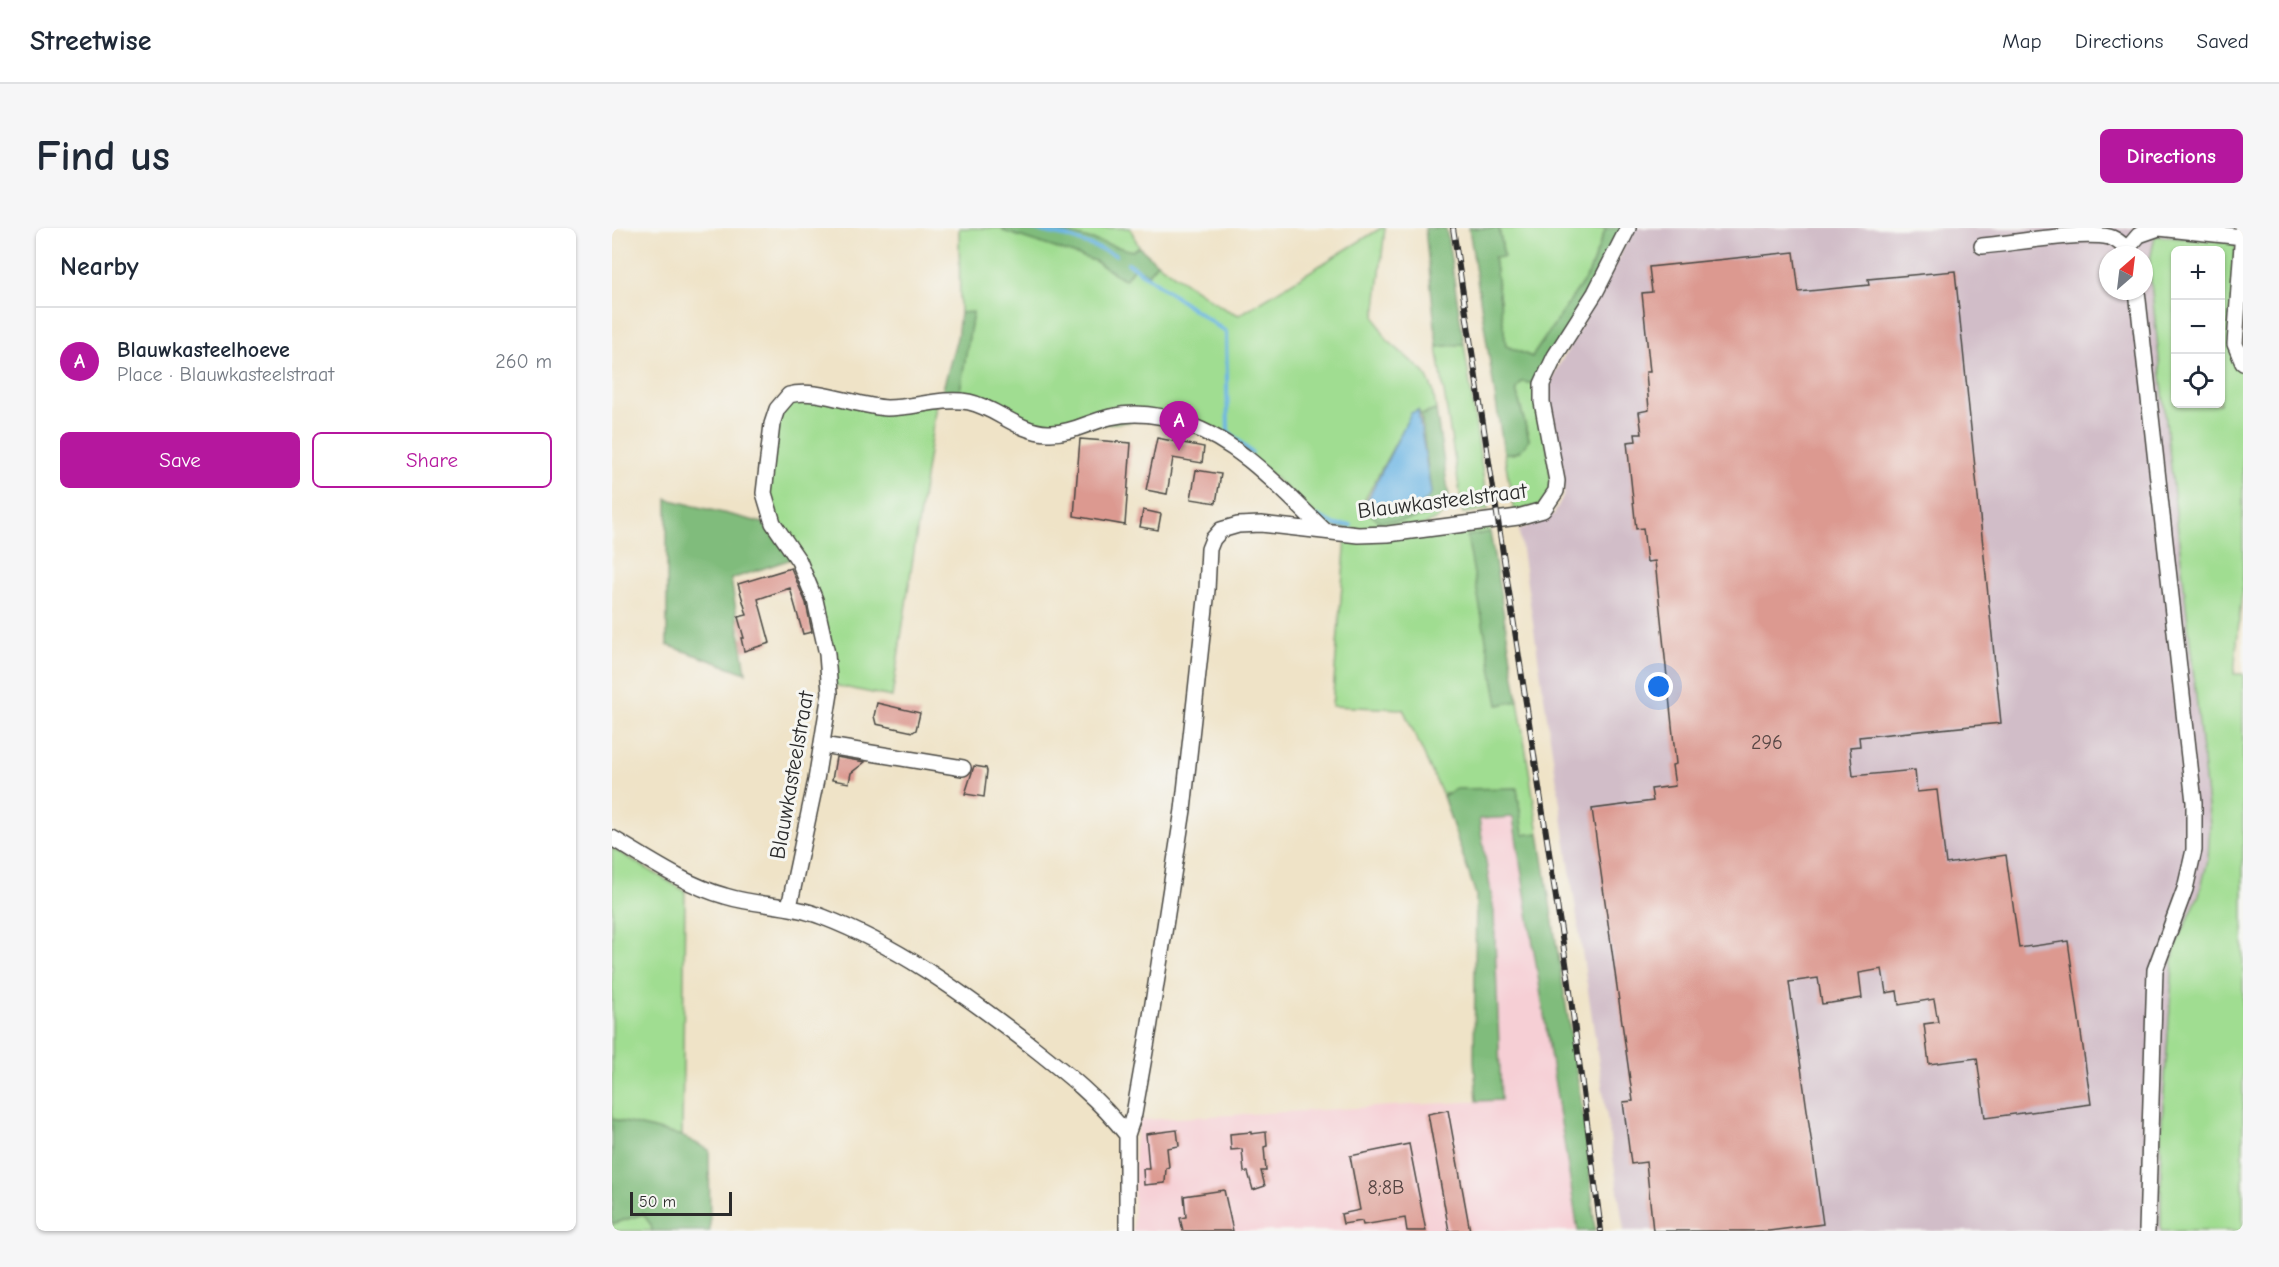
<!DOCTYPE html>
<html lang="en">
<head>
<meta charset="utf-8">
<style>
  body { margin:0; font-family:"Comic Neue",sans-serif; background:#f6f6f7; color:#1f2937 }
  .controls { position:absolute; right:18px; top:18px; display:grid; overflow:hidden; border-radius:9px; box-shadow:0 2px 4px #0004 }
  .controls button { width:54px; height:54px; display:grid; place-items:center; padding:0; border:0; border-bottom:2px solid #e0e1e3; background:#fff; color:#1f2937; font:30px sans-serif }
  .compass { position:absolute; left:1487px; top:18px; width:54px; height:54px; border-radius:50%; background:#fff; box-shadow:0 2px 4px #0004; rotate:28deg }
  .scale { position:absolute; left:18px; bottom:15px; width:102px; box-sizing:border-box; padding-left:6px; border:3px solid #2b2b2b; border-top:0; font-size:16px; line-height:21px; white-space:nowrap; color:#2b2b2b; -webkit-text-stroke:4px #f6f6f2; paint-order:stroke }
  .you { position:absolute; left:1047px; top:459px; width:21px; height:21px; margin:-15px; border:4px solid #fff; border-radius:50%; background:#1a73e8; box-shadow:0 0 0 9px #1a73e833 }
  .badge { display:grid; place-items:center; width:39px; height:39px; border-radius:50%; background:#b5179e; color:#fff; font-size:20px; font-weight:700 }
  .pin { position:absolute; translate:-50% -50px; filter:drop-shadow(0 2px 3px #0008) }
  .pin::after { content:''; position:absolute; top:32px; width:21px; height:18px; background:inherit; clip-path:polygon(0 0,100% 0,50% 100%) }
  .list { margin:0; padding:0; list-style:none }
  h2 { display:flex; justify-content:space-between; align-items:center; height:78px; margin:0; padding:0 24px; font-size:26px }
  h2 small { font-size:20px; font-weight:400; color:#747a83 }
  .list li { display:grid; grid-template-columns:39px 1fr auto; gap:18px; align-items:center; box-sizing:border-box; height:108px; padding:0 24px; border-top:2px solid #e0e1e3 }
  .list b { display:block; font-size:22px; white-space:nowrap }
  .list p { margin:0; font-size:20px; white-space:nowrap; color:#747a83 }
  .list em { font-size:20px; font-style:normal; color:#747a83 }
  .actions { display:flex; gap:12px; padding:18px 24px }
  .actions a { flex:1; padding:14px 0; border:2px solid #b5179e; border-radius:9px; text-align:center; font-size:21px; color:#b5179e }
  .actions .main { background:#b5179e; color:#fff }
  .icon { flex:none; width:33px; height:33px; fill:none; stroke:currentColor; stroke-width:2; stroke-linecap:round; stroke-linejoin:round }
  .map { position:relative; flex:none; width:1631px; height:1003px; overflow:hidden; border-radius:9px }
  header { display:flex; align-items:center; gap:36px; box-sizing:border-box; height:84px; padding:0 30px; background:#fff; border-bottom:2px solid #e0e1e3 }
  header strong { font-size:28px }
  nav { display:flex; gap:33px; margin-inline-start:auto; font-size:21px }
  .intro { display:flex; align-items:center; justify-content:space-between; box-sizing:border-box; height:144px; padding:0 36px }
  h1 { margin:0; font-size:42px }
  .button { padding:15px 27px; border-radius:9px; background:#b5179e; color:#fff; font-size:21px; font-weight:700 }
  main { display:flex; gap:36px; padding:0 36px }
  aside { flex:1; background:#fff; border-radius:9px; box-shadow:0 2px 4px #0004 }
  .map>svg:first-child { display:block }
  .built { fill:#f6cfd5 }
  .industrial { fill:#d1bdc8; fill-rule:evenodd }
  .green { fill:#a0dd91; stroke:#66845e; stroke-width:1.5; fill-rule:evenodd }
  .forest { fill:#80bc7b; stroke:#567453; stroke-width:1.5 }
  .water { fill:#6cb5e4; stroke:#4c7088; stroke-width:1.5 }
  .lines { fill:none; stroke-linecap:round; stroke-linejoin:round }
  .stream { stroke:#6cb5e4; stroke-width:4 }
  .building { fill:#dc9990 }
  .minor-casing { stroke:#484742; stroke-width:18 }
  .minor { stroke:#fff; stroke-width:15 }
  .rail-casing { stroke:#2b2b2b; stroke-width:6 }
  .rail { stroke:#f6f6f2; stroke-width:4; stroke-dasharray:11; stroke-linecap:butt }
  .labels { text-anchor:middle; stroke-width:6; stroke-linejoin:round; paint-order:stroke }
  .number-label { font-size:20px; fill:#574644 }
  .street-label { font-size:22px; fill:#2b2b2b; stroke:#f6f6f2 }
</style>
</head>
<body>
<header>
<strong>Streetwise</strong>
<nav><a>Map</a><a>Directions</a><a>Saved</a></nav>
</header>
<div class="intro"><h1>Find us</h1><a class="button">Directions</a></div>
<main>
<aside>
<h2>Nearby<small></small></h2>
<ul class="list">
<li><span class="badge">A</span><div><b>Blauwkasteelhoeve</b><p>Place · Blauwkasteelstraat</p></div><em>260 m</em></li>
</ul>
<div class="actions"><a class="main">Save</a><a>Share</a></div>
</aside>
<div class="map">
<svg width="1631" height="1003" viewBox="0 0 1631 1003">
  <rect width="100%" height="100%" fill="#f6f6f2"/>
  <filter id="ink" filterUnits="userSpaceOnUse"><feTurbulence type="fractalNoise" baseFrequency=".0167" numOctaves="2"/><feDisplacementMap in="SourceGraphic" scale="12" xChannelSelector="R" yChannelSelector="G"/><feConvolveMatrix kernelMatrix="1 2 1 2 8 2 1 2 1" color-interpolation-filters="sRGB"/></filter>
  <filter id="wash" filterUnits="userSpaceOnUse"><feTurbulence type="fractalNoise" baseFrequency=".008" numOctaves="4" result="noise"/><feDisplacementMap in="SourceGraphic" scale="24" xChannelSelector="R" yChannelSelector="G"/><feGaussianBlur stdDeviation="1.35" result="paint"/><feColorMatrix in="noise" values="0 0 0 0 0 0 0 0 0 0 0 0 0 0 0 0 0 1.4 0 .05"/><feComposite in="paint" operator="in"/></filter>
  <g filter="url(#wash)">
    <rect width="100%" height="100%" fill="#efe3c7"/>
    <path class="built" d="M 901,589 L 966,1003 L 521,1003 L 523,919 L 527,892 L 888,872 L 882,684 L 867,590 Z"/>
    <path class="industrial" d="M 1020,0 L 1624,0 L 1622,14 L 1543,8 L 1537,37 L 1598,597 L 1596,632 L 1586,667 L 1562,722 L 1549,908 L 1549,1003 L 1012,1003 L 907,302 L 942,286 L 952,266 L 951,244 L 939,179 L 937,163 L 940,150 L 1008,28 ZM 1496,27 L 1532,27 L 1532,63 L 1496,63 Z"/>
    <path class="green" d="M 347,0 L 392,0 L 391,2 L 483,33 L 513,52 L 522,39 L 536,46 L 545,35 L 613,81 L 627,87 L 769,0 L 773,0 L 763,89 L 774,111 L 813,145 L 821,162 L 824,182 L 809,187 L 806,182 L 799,186 L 749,279 L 767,293 L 828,278 L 837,269 L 831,286 C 803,310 751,300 717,300 L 628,218 L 567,189 L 431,202 L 347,168 L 361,85 L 348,85 Z
      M 436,0 L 518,0 L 527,19 L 520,23 Z
      M 887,0 L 994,0 L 977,45 L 920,129 L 894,118 L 882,29 L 892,29 Z
      M 1543,8 L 1622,14 L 1625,27 L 1624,135 L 1631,145 L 1631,352 L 1622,446 L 1631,446 L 1631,1003 L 1549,1003 L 1549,908 L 1562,722 L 1587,667 L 1596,632 L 1598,597 L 1537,37 ZM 1564,22 L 1608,22 L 1608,176 L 1564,176 Z
      M 852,116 L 876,282 L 851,285 L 825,119 Z
      M 910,154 L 928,156 L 940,261 L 928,277 L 902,284 L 892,225 L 903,226 L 917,211 L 904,162 Z
      M 182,168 L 324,177 L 280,469 L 221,457 L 218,422 L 156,267 L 163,197 Z
      M 878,297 L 878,304 L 856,308 L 887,477 L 906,473 L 927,605 L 911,607 L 905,560 L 833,565 L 831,568 L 791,481 L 720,478 L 734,309 Z
      M 0,620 L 73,663 L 70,908 L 0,891 Z
      M 31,986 L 40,997 L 40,1003 L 0,1003 L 0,996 Z"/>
    <path class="forest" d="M 392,0 L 436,0 L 520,23 L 527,19 L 545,35 L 536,46 L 522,39 L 513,52 L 483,33 L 391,3 Z
      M 813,0 L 834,0 L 852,116 L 825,119 Z
      M 857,0 L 887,0 L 892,29 L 882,29 L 894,118 L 920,129 L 977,45 L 994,0 L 1020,0 L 928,156 L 910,154 L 904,162 L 917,211 C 910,224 906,226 892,225 Z
      M 361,84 L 347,168 L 329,168 L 345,110 L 348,85 Z
      M 824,182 L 837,269 L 818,287 L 787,293 L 767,293 L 749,279 L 755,273 L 770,283 L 819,265 L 809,187 Z
      M 55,271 L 151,295 L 180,331 L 119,351 L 134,445 L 55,417 Z
      M 878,304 L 906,473 L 886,477 L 855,308 Z
      M 905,560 L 911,607 L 927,605 L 974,905 L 983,1003 L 966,1003 L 901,589 L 867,591 L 882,684 L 889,872 L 865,873 L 862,833 L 864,667 L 831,568 L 843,561 Z
      M 0,891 L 70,908 L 97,922 L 98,1003 L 40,1003 L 39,997 L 31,986 L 0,996 Z"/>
    <path class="water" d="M 806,182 L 819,265 C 812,280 788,287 772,283 C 766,282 760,276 755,273 L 799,185 Z"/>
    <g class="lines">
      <path class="stream" d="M 415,0 L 456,9 L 504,27
        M 516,35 L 614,104 L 616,203 L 640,225
        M 706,288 L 724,297 L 739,297"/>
    </g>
    <g id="blocks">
      <path class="building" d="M 1182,24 L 1187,64 L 1257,57 L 1256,51 L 1343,43 L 1389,495 L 1247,509 L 1248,518 L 1238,519 L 1241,548 L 1303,542 L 1305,564 L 1325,562 L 1334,636 L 1394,627 L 1407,720 L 1456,713 L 1479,876 L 1373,890 L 1365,830 L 1317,836 L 1312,796 L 1326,794 L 1322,771 L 1287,777 L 1285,763 L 1274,765 L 1270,741 L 1247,745 L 1250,770 L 1219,775 L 1210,776 L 1206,750 L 1177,754 L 1211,996 L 1157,1003 L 1041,1003 L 1034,934 L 1019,936 L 1011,874 L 1021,873 L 980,581 L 1041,573 L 1039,561 L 1063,558 L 1060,537 L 1064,536 L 1043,333 L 1035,334 L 1031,300 L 1024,301 L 1015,214 L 1024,213 L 1023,206 L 1030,206 L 1027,184 L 1037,182 L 1034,144 L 1038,144 L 1030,65 L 1040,64 L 1037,39 Z
        M 545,210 L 592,219 L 590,235 L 561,230 L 555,266 L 534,262 Z
        M 468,211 L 519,215 L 513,297 L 462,288 Z
        M 584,242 L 609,246 L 604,275 L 579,271 Z
        M 531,282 L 549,286 L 546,302 L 528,299 Z
        M 179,340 L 194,375 L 200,404 L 191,406 L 178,360 L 146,371 L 158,415 L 132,423 L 129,410 L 132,410 L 126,389 L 135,387 L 126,356 Z
        M 265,475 L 308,485 L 304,502 L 301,504 L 264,496 L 262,488 Z
        M 224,529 L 253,534 L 239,545 L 237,555 L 220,552 Z
        M 362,538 L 374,540 L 375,543 L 372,569 L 353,566 Z
        M 836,882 L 858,1003 L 837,1003 L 816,886 Z
        M 565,902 L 567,918 L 555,920 L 557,939 L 554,940 L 553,955 L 532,957 L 531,941 L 537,941 L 534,906 Z
        M 639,904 L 639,906 L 654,904 L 655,918 L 652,919 L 654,943 L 649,943 L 653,958 L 641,962 L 636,944 L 632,944 L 630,921 L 619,922 L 618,906 Z
        M 797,916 L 814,1003 L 795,1003 L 793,990 L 751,997 L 750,993 L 731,996 L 729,986 L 748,982 L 738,928 Z
        M 612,962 L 621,1003 L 571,1003 L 568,990 L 574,989 L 572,968 Z"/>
    </g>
  </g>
  <g filter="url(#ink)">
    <use href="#blocks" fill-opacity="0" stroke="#484742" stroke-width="1.5"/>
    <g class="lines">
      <g class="minor-casing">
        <path id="minor" d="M 1631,3 L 1623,116 L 1631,135
          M 1370,18 C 1403,15 1468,3 1497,9 C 1505,11 1515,20 1518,27
          M 1515,21 L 1527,7 L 1547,0 L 1631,9
          M 1525,63 L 1582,574 L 1582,622 L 1573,661 L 1543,742 L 1535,1003
          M 210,517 L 351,540
          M 0,610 C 36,631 73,657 113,668 C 145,678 179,676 211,689 C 284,717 346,762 408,809 C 446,839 485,868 515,907
          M 177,679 L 204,552 L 218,465 L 215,426 L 203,372 L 187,333 L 161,295 L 152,265 L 160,196 L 165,181 L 177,167 C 203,159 246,179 275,180 C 302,180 330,169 357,174 C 385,180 406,204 436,205 C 458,206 477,194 498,189 C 523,183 550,187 574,196 C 630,215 671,263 713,303
          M 515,1003 L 515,907 L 522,886 L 537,801 L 571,582 L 595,362 L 597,321 L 601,311 L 609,302 L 626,297 L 649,296 L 746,307 L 776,306 L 906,289 L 931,282 L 944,263 L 945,253 L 930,174 L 930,156 L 943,128 L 983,65 L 1016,0"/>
      </g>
      <use href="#minor" class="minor"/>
      <g class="rail-casing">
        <path id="rail" d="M 841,0 L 956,748 L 989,1003"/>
      </g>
      <use href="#rail" class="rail"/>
    </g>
  </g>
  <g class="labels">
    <g class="number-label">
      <text x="1155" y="521">296</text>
      <text x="774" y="966">8;8B</text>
    </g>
    <g class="street-label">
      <text transform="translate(830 272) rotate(-7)" y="8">Blauwkasteelstraat</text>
      <text transform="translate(179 547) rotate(-80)" y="8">Blauwkasteelstraat</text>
    </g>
  </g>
</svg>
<div class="controls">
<button>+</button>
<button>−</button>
<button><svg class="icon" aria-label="locate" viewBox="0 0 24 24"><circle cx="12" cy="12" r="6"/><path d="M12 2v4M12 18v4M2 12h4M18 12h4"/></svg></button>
</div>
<svg class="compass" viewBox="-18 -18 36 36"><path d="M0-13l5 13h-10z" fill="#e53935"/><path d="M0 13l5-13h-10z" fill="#747a83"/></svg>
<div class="scale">50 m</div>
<div class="you"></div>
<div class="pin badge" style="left:567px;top:223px">A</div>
</div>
</main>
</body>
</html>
